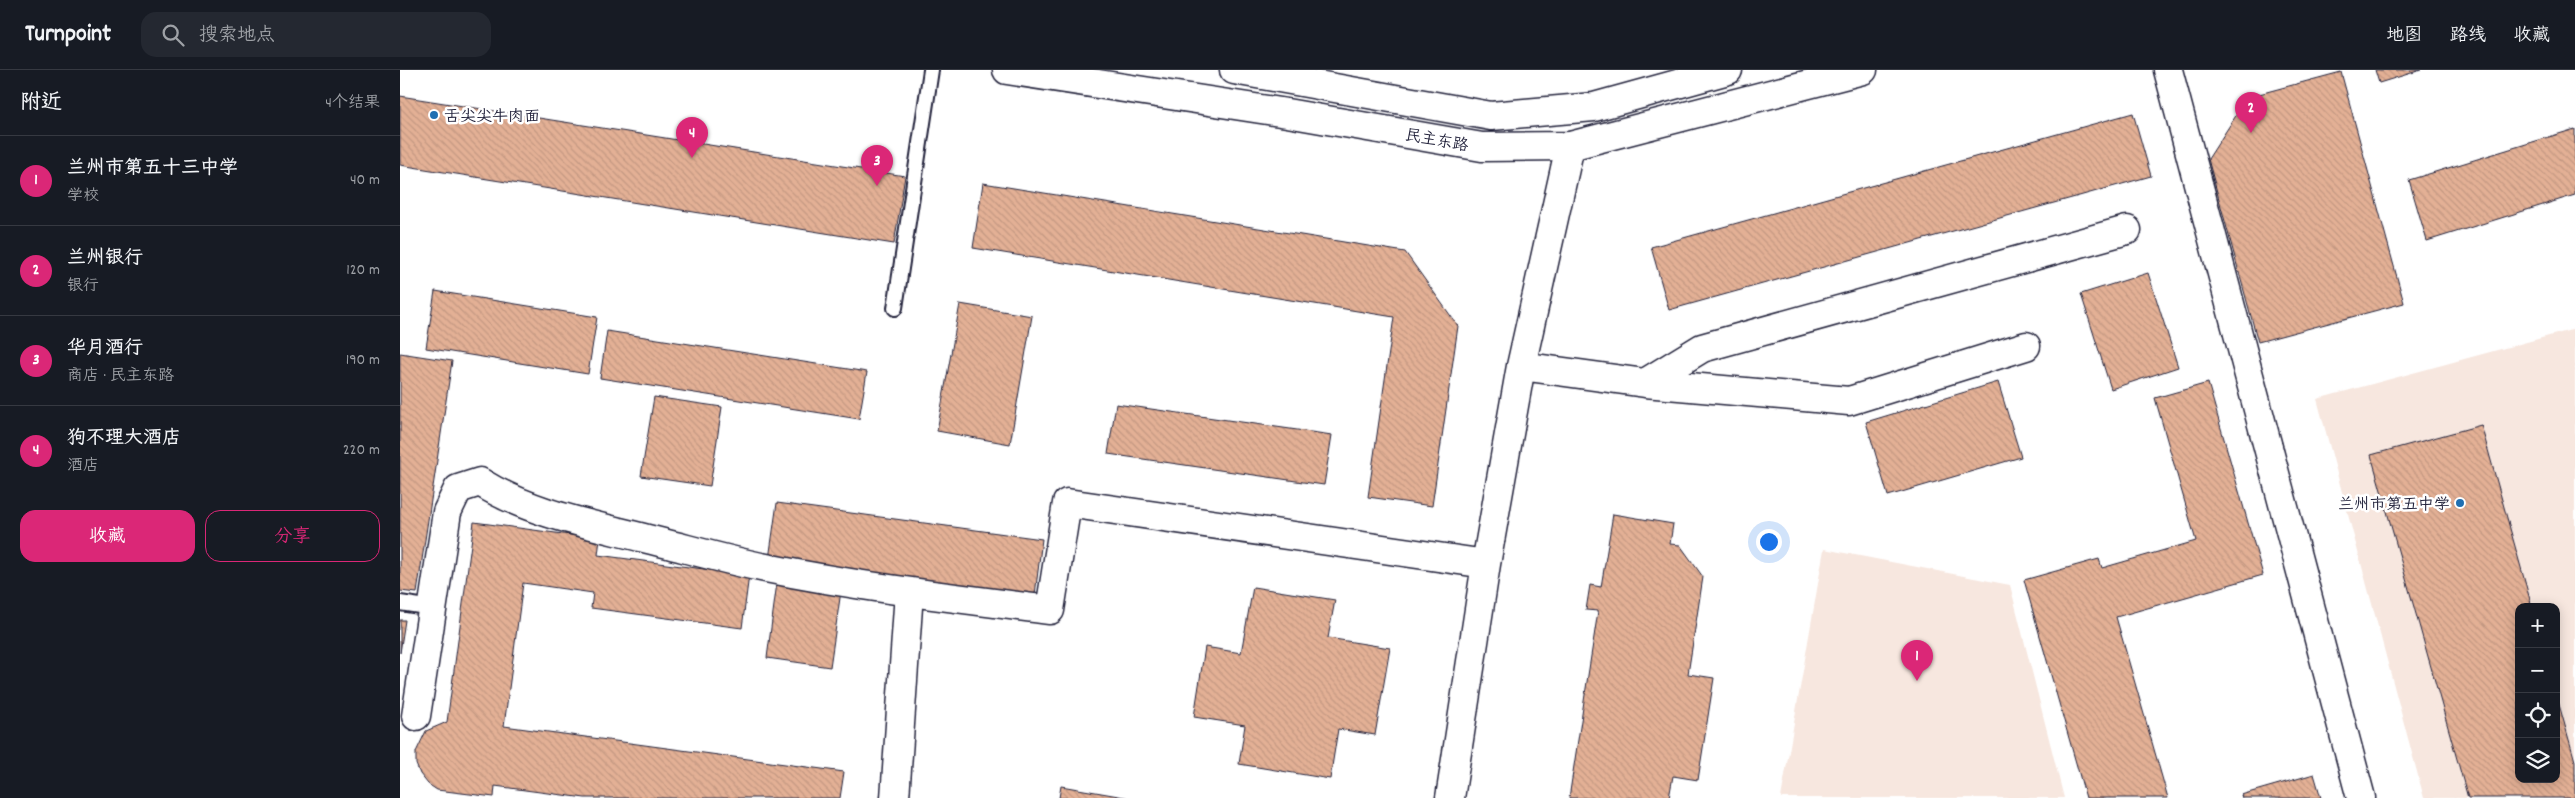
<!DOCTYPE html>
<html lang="zh">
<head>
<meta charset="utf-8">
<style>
  body { margin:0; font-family:Dekko,"LXGW WenKai TC",sans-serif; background:#242831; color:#f1f3f6 }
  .controls { position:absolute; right:15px; bottom:15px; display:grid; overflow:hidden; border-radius:10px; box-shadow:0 2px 12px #0003 }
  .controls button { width:45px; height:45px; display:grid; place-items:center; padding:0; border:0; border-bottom:1px solid #363941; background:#171b24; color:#f1f3f6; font:25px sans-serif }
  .you { position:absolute; left:1368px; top:471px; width:18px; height:18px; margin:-12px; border:4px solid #fff; border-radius:50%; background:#1a73e8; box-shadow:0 0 0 8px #1a73e833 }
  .badge { display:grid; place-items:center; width:32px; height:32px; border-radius:50%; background:#db2777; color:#fff; font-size:16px; font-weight:700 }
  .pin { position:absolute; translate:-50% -41px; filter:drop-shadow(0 1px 2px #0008) }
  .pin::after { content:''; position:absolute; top:26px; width:18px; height:15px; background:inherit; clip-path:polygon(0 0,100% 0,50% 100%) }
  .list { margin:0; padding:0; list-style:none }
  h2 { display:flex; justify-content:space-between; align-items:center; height:65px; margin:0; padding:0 20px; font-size:21px }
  h2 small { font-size:16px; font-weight:400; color:#9ea1a6 }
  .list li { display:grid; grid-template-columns:32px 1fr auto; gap:15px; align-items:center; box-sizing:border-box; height:90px; padding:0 20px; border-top:1px solid #363941 }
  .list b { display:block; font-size:19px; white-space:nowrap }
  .list p { margin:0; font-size:16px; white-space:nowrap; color:#9ea1a6 }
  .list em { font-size:16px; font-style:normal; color:#9ea1a6 }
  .actions { display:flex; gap:10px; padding:15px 20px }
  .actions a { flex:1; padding:11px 0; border:1px solid #db2777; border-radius:15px; text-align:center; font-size:18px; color:#db2777 }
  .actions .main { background:#db2777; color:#fff }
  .icon { flex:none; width:28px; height:28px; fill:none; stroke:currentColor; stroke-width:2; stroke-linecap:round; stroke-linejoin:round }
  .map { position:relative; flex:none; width:2175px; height:728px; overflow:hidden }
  header { display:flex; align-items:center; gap:30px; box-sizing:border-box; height:70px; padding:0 25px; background:#171b24; border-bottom:1px solid #363941 }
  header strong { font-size:24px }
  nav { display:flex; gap:28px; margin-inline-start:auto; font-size:18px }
  .search { width:350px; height:45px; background:#242831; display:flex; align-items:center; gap:12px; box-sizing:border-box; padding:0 18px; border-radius:15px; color:#9ea1a6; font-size:19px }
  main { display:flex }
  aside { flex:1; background:#171b24 }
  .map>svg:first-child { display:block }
  .built { fill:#f7e7df; fill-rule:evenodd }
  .building { fill:url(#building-back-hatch); stroke:#22223b }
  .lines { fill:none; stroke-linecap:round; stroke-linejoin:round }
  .service-casing { stroke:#22223b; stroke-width:18 }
  .minor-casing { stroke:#22223b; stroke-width:31 }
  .secondary-casing { stroke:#22223b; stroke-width:31 }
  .service { stroke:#fff; stroke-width:14 }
  .minor { stroke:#fff; stroke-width:28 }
  .secondary { stroke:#fff; stroke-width:28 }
  .poi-dot { fill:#1f6fb2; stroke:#fff; stroke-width:2 }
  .labels { text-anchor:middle; stroke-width:5; stroke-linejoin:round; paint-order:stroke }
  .poi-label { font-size:16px; fill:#22223b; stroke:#fff; text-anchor:start }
  .street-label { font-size:16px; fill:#22223b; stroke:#fff }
</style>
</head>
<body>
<header>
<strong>Turnpoint</strong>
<div class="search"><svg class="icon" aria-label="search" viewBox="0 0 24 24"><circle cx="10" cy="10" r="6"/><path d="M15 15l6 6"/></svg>搜索地点</div>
<nav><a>地图</a><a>路线</a><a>收藏</a></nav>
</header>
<main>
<aside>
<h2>附近<small>4个结果</small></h2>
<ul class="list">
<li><span class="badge">1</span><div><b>兰州市第五十三中学</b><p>学校</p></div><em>40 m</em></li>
<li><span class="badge">2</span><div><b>兰州银行</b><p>银行</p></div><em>120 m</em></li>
<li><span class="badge">3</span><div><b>华月酒行</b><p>商店 · 民主东路</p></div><em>190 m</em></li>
<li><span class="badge">4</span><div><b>狗不理大酒店</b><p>酒店</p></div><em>220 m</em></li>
</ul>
<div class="actions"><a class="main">收藏</a><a>分享</a></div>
</aside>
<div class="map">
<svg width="2175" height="728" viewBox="0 0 2175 728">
  <defs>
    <pattern id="building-back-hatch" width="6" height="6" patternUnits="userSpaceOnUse" patternTransform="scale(1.25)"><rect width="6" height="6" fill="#e3b095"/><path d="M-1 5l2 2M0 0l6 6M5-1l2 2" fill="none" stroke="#c29781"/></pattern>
  </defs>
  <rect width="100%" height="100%" fill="#fff"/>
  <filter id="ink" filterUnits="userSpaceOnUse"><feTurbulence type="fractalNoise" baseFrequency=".02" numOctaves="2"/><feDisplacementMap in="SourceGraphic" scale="10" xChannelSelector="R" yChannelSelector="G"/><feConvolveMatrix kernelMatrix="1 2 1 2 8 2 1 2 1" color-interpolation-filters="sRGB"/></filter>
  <g filter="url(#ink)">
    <path class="built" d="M 2175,259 L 2175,728 L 2024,728 L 1917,329 ZM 2119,537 L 2156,537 L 2156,709 L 2119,709 Z
      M 1424,479 L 1610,515 L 1664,728 L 1381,728 Z"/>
    <path class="building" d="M 1975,0 L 2021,0 L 1979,13 Z
      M 1941,2 L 2004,233 L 1858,272 L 1808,89 L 1848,27 Z
      M 0,26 L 505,106 L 494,174 L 0,95 Z
      M 1733,43 L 1751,106 L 1269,240 L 1251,177 Z
      M 2175,59 L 2175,125 L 2027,171 L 2009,110 Z
      M 583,113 L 1005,182 L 1058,256 L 1032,436 L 968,427 L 994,247 L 573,178 Z
      M 1748,203 L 1778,297 L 1711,319 L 1681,224 Z
      M 35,221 L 197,247 L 188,304 L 26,278 Z
      M 560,234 L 632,246 L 610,374 L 537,361 Z
      M 207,261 L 467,302 L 459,349 L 200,308 Z
      M 0,283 L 52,291 L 17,523 L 0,521 Z
      M 1598,312 L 1621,387 L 1488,426 L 1466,352 Z
      M 1808,313 L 1863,505 L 1716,547 L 1768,728 L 1686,728 L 1624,510 L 1699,489 L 1702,498 L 1796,471 L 1755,328 Z
      M 254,327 L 322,337 L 310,416 L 241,406 Z
      M 716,334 L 932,365 L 924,415 L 708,384 Z
      M 2081,355 L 2132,537 L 2119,537 L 2119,709 L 2156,709 L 2156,624 L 2175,691 L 2175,728 L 2068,728 L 1971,385 Z
      M 377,433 L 642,469 L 635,525 L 369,489 Z
      M 1213,444 L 1273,454 L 1270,474 L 1280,475 L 1303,507 L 1288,604 L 1314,608 L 1298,710 L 1273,706 L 1269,728 L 1169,728 L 1198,541 L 1186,540 L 1190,515 L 1201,517 Z
      M 74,452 L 200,469 L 198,485 L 349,505 L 342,558 L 191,538 L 193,523 L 123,513 L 104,656 L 444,702 L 440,728 L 185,728 L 95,716 L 94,727 L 37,720 L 28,714 L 20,704 L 16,694 L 16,682 L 26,661 L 47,652 Z
      M 378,505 L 442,514 L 430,597 L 367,588 Z
      M 853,517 L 935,530 L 928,568 L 990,578 L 975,665 L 938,659 L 930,709 L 839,694 L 845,655 L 794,647 L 805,577 L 841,583 Z
      M 0,550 L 5,550 L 0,583 Z
      M 1914,704 L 1921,728 L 1842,728 L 1841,725 Z
      M 661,716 L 730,728 L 659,728 Z"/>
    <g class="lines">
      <g class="service-casing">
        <path id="service" d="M 495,238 L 531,0
          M 0,533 L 33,538"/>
      </g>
      <g class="minor-casing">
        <path id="minor" d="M 1768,0 L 1961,728
          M 1121,296 L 1245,313 L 1449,331 L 1626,276
          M 1245,313 L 1302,278 L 1727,160
          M 16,646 L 47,442 L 58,419 L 80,412 C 129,443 189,454 244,468 C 285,478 325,490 366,498 C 460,517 555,528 650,540 L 667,433 L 1086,494
          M 495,728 L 509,522
          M 1050,728 L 1086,494 L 1121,296 L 1170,76"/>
      </g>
      <g class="secondary-casing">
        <path id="secondary" d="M 607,0 L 887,43 L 1082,77 L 1170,76 L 1463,0
          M 834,0 L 1091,46 L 1194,37 L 1328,0"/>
      </g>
      <use href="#service" class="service"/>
      <use href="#minor" class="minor"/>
      <use href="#secondary" class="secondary"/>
    </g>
  </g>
  <g class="poi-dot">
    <circle cx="34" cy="45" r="5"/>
    <circle cx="2060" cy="433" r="5"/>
  </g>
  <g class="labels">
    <g class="poi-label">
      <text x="44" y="51">舌尖尖牛肉面</text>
      <text x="2050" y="439" text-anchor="end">兰州市第五中学</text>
    </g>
    <g class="street-label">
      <text transform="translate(1037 69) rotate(10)" y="6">民主东路</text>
    </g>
  </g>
</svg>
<div class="controls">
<button>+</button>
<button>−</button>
<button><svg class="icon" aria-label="locate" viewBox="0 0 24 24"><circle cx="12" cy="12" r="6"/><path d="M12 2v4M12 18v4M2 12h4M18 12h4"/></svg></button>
<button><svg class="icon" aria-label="layers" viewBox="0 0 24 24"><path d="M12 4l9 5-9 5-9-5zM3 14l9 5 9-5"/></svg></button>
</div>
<div class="you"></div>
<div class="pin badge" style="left:1517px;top:611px">1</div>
<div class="pin badge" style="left:1851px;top:63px">2</div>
<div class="pin badge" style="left:477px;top:116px">3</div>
<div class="pin badge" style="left:292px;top:88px">4</div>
</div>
</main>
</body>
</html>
